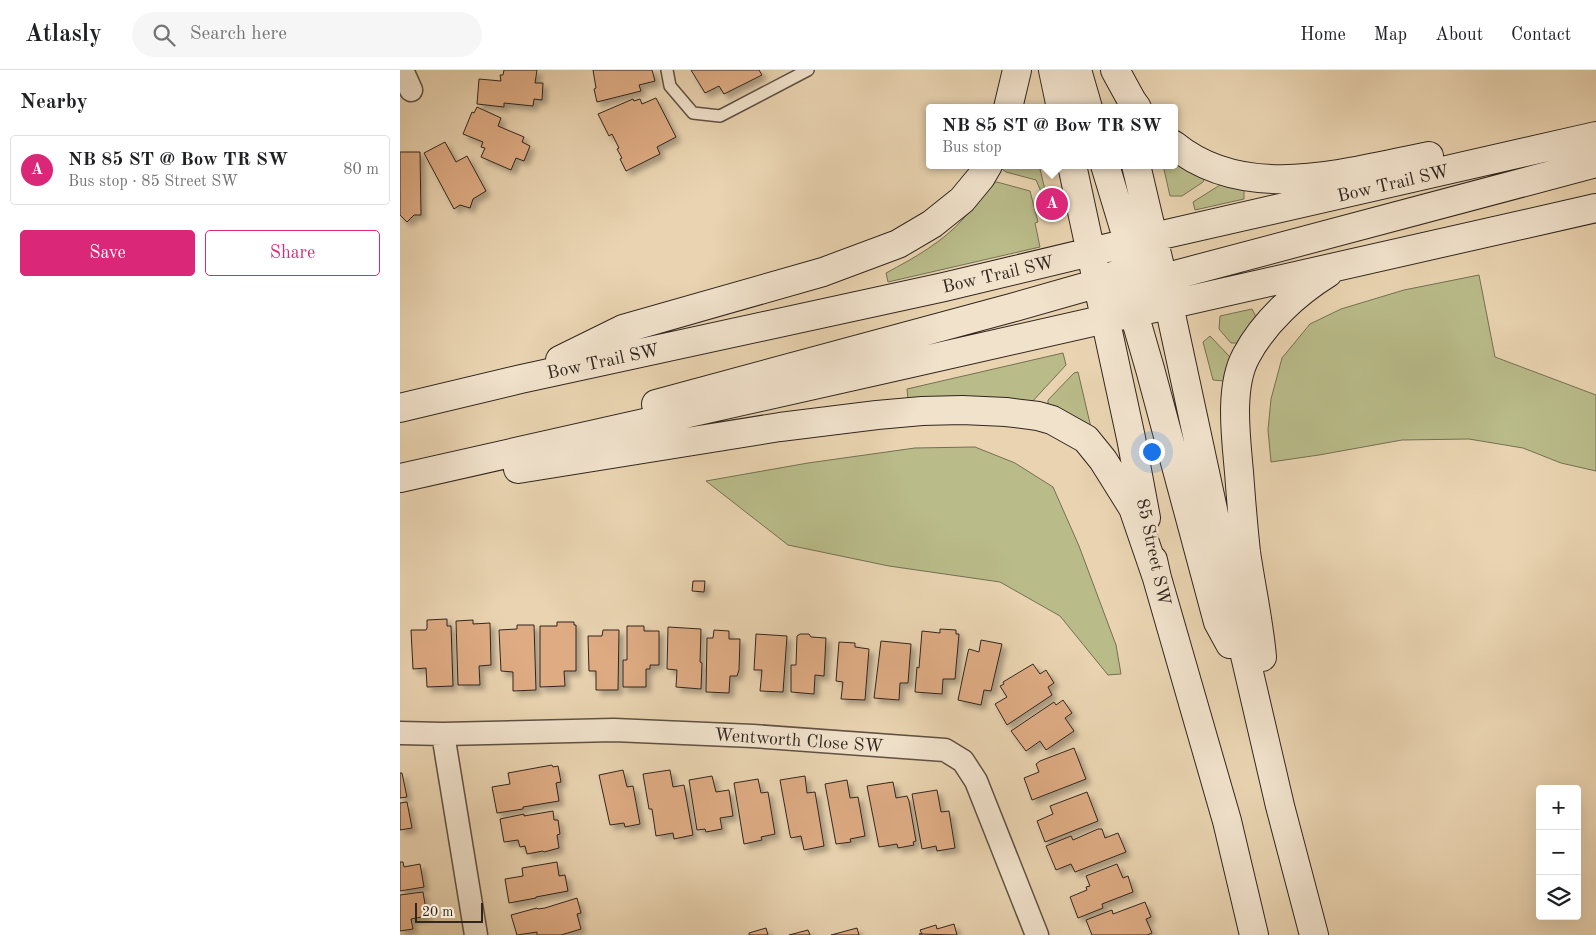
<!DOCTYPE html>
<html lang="en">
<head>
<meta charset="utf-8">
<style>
  body { margin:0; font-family:"Old Standard TT",serif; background:#f6f6f6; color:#202124 }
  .controls { position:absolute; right:15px; bottom:15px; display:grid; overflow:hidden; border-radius:5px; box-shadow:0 5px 20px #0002 }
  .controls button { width:45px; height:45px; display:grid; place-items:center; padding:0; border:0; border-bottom:1px solid #e0e0e0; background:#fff; color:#202124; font:25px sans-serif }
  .scale { position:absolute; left:15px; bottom:12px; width:68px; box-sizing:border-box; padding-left:5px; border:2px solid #31261f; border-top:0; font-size:14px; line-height:18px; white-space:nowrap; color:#31261f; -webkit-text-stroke:4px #f1e2cc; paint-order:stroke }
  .you { position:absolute; left:751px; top:381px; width:18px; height:18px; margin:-12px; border:4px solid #fff; border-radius:50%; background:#1a73e8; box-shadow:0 0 0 8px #1a73e833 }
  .badge { display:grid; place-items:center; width:32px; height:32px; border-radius:50%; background:#db2777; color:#fff; font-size:16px; font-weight:700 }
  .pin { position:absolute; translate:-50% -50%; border:2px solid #fff; box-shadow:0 1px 5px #0006 }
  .popup { position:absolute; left:526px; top:34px; width:252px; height:65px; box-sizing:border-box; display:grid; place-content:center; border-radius:5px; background:#fff; filter:drop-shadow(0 1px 4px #0005); font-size:16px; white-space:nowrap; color:#757577 }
  .popup b { font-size:19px; color:#202124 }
  .popup::after { content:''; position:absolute; left:50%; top:100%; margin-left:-10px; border:10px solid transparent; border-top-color:#fff }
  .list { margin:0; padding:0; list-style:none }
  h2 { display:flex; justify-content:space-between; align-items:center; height:65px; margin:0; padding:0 20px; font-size:21px }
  h2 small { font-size:16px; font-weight:400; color:#757577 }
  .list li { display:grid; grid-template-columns:32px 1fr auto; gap:15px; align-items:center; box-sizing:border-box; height:70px; margin:0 10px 10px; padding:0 10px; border:1px solid #e0e0e0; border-radius:5px }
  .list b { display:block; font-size:19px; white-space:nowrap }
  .list p { margin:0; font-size:16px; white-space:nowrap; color:#757577 }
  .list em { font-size:16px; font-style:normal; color:#757577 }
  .actions { display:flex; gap:10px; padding:15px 20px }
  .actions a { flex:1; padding:11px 0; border:1px solid #db2777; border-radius:5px; text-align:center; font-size:18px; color:#db2777 }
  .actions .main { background:#db2777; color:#fff }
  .icon { flex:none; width:28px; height:28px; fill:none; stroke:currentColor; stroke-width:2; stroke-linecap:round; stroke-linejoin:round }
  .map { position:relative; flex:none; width:1196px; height:865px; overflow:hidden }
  header { display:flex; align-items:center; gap:30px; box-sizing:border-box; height:70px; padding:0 25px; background:#fff; border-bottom:1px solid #e0e0e0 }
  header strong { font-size:24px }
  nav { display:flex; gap:28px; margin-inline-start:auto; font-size:18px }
  .search { width:350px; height:45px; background:#f6f6f6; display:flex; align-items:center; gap:12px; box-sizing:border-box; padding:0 18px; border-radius:28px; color:#757577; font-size:19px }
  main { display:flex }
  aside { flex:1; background:#fff }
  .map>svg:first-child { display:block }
  .green { fill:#b9bb89; stroke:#757054 }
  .building { fill:#deab83; stroke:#31261f; filter:url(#shadow) }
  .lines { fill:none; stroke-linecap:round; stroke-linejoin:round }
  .lane-casing { stroke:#5f5143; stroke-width:14 }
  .street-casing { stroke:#5f5143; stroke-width:25 }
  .secondary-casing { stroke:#31261f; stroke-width:30 }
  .lane { stroke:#f1e2cc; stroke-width:11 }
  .street { stroke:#f1e2cc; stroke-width:22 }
  .secondary { stroke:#f1e2cc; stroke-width:28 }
  .labels { text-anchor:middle; stroke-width:4.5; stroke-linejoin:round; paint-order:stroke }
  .street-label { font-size:18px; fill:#31261f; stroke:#f1e2cc }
</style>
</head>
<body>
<header>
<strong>Atlasly</strong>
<div class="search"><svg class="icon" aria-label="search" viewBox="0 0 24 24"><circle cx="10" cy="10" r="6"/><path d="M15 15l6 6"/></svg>Search here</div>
<nav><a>Home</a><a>Map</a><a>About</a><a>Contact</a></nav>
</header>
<main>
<aside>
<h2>Nearby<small></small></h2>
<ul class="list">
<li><span class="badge">A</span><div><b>NB 85 ST @ Bow TR SW</b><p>Bus stop · 85 Street SW</p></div><em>80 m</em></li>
</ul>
<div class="actions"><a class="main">Save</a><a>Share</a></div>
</aside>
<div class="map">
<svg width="1196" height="865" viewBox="0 0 1196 865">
  <defs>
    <filter id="shadow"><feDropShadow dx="4.5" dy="4.5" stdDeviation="2.5" flood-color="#0004"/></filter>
  </defs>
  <rect width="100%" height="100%" fill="#e9d3b0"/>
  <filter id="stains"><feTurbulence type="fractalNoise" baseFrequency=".004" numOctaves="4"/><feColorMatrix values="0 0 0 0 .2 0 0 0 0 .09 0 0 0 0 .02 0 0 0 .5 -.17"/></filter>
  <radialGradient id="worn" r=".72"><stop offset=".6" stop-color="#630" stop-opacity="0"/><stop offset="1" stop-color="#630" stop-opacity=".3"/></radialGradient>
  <path class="green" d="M 775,88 L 805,108 L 803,112 L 782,126 L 770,126 L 763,95 L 774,95 Z
    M 602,95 L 639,95 L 648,132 L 646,133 L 636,110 L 606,102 L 601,98 Z
    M 597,112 L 630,121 L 638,152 L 635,153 L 640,177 L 488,212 L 486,203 C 514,188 543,172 564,148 C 572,140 588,114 597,112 Z
    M 820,115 L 844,120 L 844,129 L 795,140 L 793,132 Z
    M 1079,205 L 1095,287 L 1196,325 L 1196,401 L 1161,393 L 1123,378 L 1069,369 L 1002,370 L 919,385 L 871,392 L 868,360 L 871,329 L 882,288 L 910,254 L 941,239 L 1004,220 Z
    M 852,239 L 856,247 L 845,261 L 839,273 L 831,273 L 819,259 L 820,246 Z
    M 810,266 L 831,288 L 824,311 L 813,310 L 803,272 Z
    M 663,283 L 666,295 L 631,333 L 508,330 L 507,319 Z
    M 678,302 L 692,362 L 648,336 L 648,330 L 674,303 Z
    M 575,377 L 615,393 L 653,417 L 679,476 L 716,575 L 721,604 L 708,605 L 660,546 L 600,512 L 489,496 L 388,475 L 306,411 L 408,393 L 515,378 Z"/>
  <path class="building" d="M 104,0 L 137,0 L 135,13 L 143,13 L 142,30 L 134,29 L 133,36 L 104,33 L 104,37 L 77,34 L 79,9 L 101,11 L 100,5 L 103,5 Z
    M 193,0 L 252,0 L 255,11 L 239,15 L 241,21 L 197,32 L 194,19 L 196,18 Z
    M 291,0 L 359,0 L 362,5 L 324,24 L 319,16 L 305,23 Z
    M 256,28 L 276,67 L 257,77 L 260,84 L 226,101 L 220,89 L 222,88 L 217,79 L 219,78 L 212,64 L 209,66 L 198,44 L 233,29 L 234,31 L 240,29 L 242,34 Z
    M 77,37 L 101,48 L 98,56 L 124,67 L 122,72 L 130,76 L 124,91 L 116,88 L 111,100 L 81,87 L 85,78 L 81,77 L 83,72 L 63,64 L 72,42 L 74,43 Z
    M 45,72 L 56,92 L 67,86 L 86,121 L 73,129 L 70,138 L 60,135 L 54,139 L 24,83 Z
    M 0,82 L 20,82 L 21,145 L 14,145 L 7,152 L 0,145 Z
    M 293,511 L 305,511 L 304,522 L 292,521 Z
    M 47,549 L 47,556 L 51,556 L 53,616 L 27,617 L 26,598 L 13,599 L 11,560 L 26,560 L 27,558 L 27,550 Z
    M 73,550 L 73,554 L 90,553 L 91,595 L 79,596 L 80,615 L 58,615 L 56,551 Z
    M 157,552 L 174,552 L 174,555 L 176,555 L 176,601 L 164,601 L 165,616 L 140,617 L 140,556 L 157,556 Z
    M 117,555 L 134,555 L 136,620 L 113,621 L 113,602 L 101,601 L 99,560 L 117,559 Z
    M 227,556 L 244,556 L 244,561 L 259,561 L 259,595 L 250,595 L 250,599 L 246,599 L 246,617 L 223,617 L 223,590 L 227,590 Z
    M 268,557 L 301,559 L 300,592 L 302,593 L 301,619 L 276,617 L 277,600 L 267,599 Z
    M 540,559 L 556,560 L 556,564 L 559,564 L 555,609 L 543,609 L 542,624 L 515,622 L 517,597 L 519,598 L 522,561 L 540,563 Z
    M 203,560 L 219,560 L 218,620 L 196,620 L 196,601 L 189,601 L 188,566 L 202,566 Z
    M 314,560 L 329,561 L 329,569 L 340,569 L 339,600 L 337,606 L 330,606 L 329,623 L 306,622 L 307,568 L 313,568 Z
    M 356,564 L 387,566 L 383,622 L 360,621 L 362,600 L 354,600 Z
    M 400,564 L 409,564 L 411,567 L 426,568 L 424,606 L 415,605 L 414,624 L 391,622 L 391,595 L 396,595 L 397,566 Z
    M 581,570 L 602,574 L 591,621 L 584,620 L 581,635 L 558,630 L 568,582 L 569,579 L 579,582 Z
    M 481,571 L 511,574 L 508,613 L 500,613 L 499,630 L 474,628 Z
    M 439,572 L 455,573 L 455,577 L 469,579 L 465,630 L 441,629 L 443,612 L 436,611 Z
    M 633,594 L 640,604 L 646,600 L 654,613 L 648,617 L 652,625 L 607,655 L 595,634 L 607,627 L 600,616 L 604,614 L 603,612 Z
    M 663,630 L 672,643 L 665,648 L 674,661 L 646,680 L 640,671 L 626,681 L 611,661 L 654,632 L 656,635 Z
    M 674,678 L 686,709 L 632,730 L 624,708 L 639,702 L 636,694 L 640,691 Z
    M 152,695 L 153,697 L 158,696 L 161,712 L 156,713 L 159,731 L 123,737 L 123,739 L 97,743 L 92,717 L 110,714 L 108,703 Z
    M 223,700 L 227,717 L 233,716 L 240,754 L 225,757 L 224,753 L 210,755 L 199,705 Z
    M 270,700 L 273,717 L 284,715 L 293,765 L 274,769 L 273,763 L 256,766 L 252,739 L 249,739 L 243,704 Z
    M 0,703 L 2,703 L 7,727 L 0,728 Z
    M 312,706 L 316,722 L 329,720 L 333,746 L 320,748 L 322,759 L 306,762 L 305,759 L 297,760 L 289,710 Z
    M 405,706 L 407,723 L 415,722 L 424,776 L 404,780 L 401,766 L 391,768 L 390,765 L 380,710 Z
    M 358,709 L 361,723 L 368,722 L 375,764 L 361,767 L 362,770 L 344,774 L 334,713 Z
    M 447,710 L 450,728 L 458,727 L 465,766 L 450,769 L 451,772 L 436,774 L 425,714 Z
    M 493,712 L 496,728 L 507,726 L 509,731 L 516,771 L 513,772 L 514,775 L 498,778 L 497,774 L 479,777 L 467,716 Z
    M 537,720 L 541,742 L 549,741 L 555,778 L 537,781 L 536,776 L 522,779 L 512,724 Z
    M 687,722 L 698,751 L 645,772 L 637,751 L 653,744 L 650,736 Z
    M 7,732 L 12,758 L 0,760 L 0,733 Z
    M 153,741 L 154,750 L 158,750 L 160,764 L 157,765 L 159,778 L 144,782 L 143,781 L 127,784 L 125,776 L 120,777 L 118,770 L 104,772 L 100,749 L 124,744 L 124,746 Z
    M 698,759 L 702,759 L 705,768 L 718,763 L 726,782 L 675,802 L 671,794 L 656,800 L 646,776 L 671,766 L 673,770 Z
    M 0,792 L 3,792 L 4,797 L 20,794 L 24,817 L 0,821 Z
    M 157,792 L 159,806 L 165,805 L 168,821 L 136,827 L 136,828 L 109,833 L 105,809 L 123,806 L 122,798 Z
    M 717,794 L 723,808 L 728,806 L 733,822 L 702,834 L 703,838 L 678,848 L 670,827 L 687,820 L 686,817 L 690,816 L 686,806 Z
    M 23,822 L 27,846 L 11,849 L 13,859 L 0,861 L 0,825 Z
    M 177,828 L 181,843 L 177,844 L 181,859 L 161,865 L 137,865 L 137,862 L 117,865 L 111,845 L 137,838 L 138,839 L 145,838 Z
    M 745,832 L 751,847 L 746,849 L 752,863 L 747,865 L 692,865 L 686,850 L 712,840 L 713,844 Z
    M 554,854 L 557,865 L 519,864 L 522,864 L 520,860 L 536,855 L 537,859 Z
    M 366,858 L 368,865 L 349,865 L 349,863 Z
    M 457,858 L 459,865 L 431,865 Z
    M 408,860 L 410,865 L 389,865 Z"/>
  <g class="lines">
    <g class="lane-casing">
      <path id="lane" d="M 267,0 L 270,16 L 293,43 L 320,46 L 408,0"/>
    </g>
    <g class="street-casing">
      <path id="street" d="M 2,0 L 11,20
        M 0,663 L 43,664 L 214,660 L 353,666 L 545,680 L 563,691 L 576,711 L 637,865
        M 43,664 L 76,865"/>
    </g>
    <g class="secondary-casing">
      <path id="secondary" d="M 653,0 L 661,38
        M 677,0 L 688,38
        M 715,0 L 732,31 L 737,38
        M 608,38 L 617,0
        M 774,75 C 846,134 947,102 1029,86
        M 672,95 L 731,368 L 746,448
        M 705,95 L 734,191
        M 736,95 L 769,235 L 837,551 L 880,736 L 914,865
        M 727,227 L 737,254 L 750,299 L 818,552 L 830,574
        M 706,249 C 712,228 721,223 741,214 L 1196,93
        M 160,290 L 223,259 L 423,202 L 498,174 L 532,154 L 562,130 L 581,107 L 588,95
        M 256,334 L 611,238 L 692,215 L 718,204 L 737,193 L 747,180 L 753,167
        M 0,338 L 121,309 L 544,217 L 753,167 L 1196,66
        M 118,399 L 380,357 L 477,345 L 522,341 L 562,340 L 606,342 L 638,346 L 652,350 L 686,369 L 703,390 L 733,438 L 757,508
        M 0,408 C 399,319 797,228 1196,138
        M 753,490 L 757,508 L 827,751 L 854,865
        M 862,587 C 859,552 851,517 846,482 C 843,455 841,429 839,402 C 836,368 829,317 846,286 C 864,252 896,223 928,203"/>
    </g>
    <use href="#lane" class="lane"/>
    <use href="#street" class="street"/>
    <use href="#secondary" class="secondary"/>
  </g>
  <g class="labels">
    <g class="street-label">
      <text transform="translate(993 113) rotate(-13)" y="6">Bow Trail SW</text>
      <text transform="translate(598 204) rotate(-13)" y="6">Bow Trail SW</text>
      <text transform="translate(203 291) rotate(-12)" y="6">Bow Trail SW</text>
      <text transform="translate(754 482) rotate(78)" y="6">85 Street SW</text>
      <text transform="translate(399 670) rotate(4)" y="6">Wentworth Close SW</text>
    </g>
  </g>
  <rect width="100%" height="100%" filter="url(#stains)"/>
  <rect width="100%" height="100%" fill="url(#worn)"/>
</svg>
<div class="controls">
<button>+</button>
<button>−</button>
<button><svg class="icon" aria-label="layers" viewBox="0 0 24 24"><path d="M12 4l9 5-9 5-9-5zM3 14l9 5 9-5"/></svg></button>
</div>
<div class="scale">20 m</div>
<div class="you"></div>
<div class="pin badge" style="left:652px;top:134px">A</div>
<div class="popup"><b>NB 85 ST @ Bow TR SW</b>Bus stop</div>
</div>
</main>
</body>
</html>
